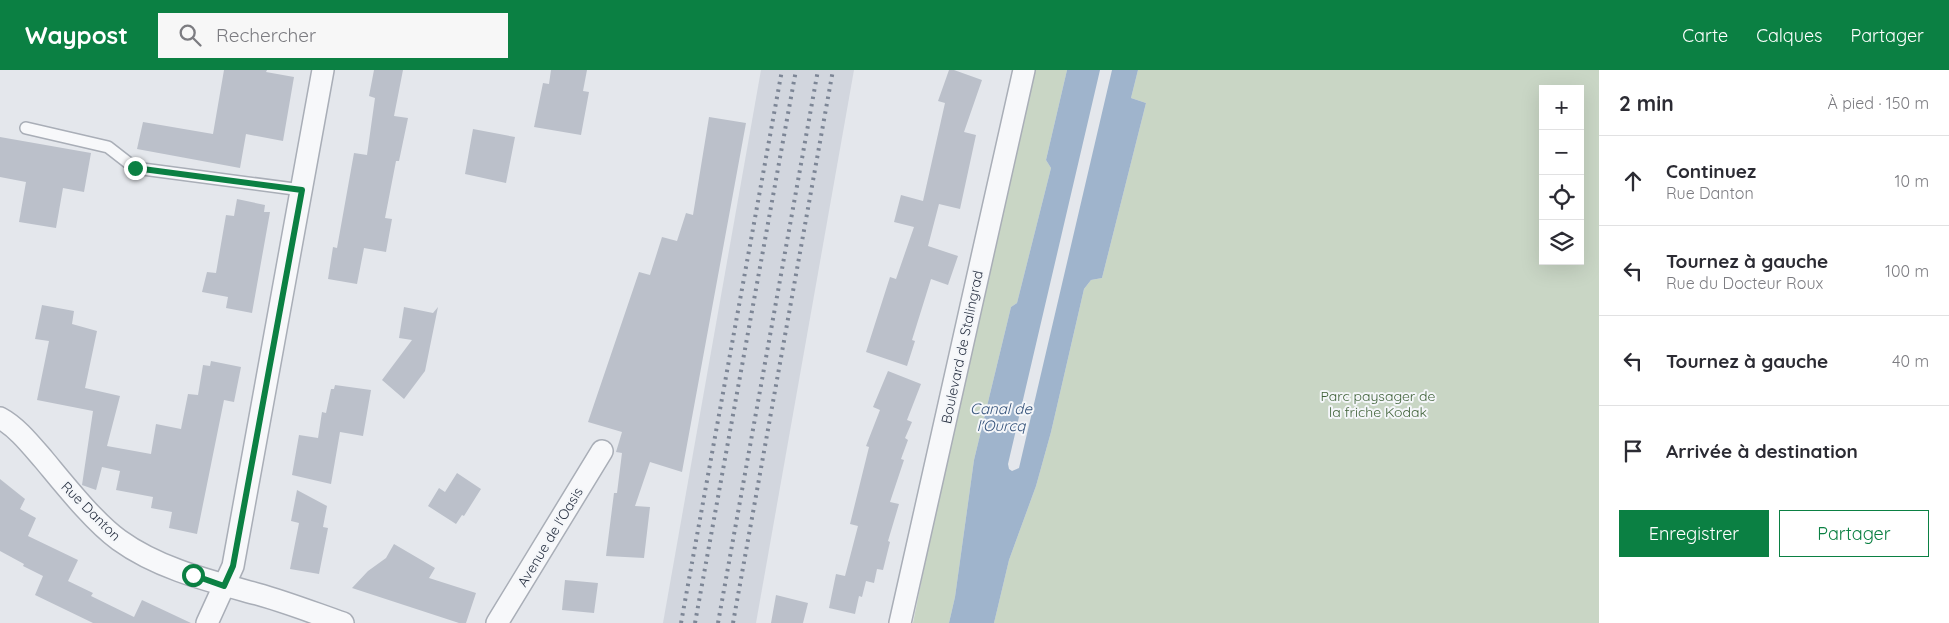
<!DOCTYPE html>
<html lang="fr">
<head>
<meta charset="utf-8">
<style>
  body { margin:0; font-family:Quicksand,sans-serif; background:#f7f7f7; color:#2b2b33 }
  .controls { position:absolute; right:15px; top:15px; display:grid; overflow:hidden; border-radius:0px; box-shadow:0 5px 20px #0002 }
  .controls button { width:45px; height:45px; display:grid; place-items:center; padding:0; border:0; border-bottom:1px solid #e1e1e2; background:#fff; color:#2b2b33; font:25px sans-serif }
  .stop { position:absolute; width:15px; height:15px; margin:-11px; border:4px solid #0b8043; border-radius:50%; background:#fff }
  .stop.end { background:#0b8043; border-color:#fff; box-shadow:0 1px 5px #0008 }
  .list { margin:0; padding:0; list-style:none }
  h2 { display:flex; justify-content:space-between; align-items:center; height:65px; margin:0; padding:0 20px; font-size:21px }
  h2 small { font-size:16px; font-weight:400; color:#7c7c81 }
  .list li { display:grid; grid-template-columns:32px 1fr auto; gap:15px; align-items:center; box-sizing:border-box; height:90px; padding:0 20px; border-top:1px solid #e1e1e2 }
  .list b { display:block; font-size:19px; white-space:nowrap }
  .list p { margin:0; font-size:16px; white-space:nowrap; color:#7c7c81 }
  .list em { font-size:16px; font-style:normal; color:#7c7c81 }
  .actions { display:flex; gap:10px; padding:15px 20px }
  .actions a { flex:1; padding:11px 0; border:1px solid #0b8043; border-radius:0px; text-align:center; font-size:18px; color:#0b8043 }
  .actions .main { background:#0b8043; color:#fff }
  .icon { flex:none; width:28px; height:28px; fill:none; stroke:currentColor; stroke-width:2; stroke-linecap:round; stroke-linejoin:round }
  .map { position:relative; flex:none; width:1599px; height:553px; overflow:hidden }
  header { display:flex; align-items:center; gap:30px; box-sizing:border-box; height:70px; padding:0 25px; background:#0b8043; color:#fff }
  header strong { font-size:24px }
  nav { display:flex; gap:28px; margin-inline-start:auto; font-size:18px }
  .search { width:350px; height:45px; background:#f7f7f7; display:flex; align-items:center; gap:12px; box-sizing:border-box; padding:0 18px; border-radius:0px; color:#7c7c81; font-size:19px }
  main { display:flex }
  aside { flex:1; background:#fff }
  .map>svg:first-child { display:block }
  .built { fill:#d2d6de }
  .green { fill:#c9d6c5; fill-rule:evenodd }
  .water { fill:#9fb4cc }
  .building { fill:#bbc0ca }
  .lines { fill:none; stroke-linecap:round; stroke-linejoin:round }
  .service-casing { stroke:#a9aeb7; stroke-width:14 }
  .minor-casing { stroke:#a9aeb7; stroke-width:24 }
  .service { stroke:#f7f8fa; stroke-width:11 }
  .minor { stroke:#f7f8fa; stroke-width:21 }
  .rail { stroke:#7d8696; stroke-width:4; stroke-dasharray:2.5 5; stroke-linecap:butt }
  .route { stroke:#0b8043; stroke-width:6 }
  .labels { text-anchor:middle; stroke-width:4; stroke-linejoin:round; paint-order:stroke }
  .street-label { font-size:14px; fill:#2b3445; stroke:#f4f6f9 }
  .park-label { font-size:14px; fill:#3f6138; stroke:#f4f6f9 }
  .water-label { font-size:15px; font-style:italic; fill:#34527a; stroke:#f4f6f9 }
</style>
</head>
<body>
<header>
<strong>Waypost</strong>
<div class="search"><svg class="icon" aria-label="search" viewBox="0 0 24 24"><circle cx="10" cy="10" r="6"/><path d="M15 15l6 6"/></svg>Rechercher</div>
<nav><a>Carte</a><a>Calques</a><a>Partager</a></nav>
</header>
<main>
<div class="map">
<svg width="1599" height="553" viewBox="0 0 1599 553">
  <rect width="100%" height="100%" fill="#e4e7ec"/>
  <path class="built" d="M 761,0 L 854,0 L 756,553 L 663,553 Z"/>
  <path class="green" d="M 1034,0 L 1067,0 L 1046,90 L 1051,98 L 1017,233 L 1011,237 L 974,390 L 955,527 L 949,553 L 913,553 L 946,389 Z
    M 1138,0 L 1599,0 L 1599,553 L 994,553 L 1009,490 L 1036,416 L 1051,362 L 1084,219 L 1091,210 L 1102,208 L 1146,33 L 1131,28 ZM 1543,19 L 1580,19 L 1580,191 L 1543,191 Z"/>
  <path class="water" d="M 1067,0 L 1100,0 L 1008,394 L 1009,399 L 1012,401 L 1019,398 L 1112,0 L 1138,0 L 1131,28 L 1146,33 L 1102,208 L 1091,210 L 1084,219 L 1051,362 L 1036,416 L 1009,490 L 994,553 L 949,553 L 955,527 L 974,390 L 1011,237 L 1017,233 L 1051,98 L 1046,90 Z"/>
  <path class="building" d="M 224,0 L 267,0 L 266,2 L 294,7 L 283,71 L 246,64 L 240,98 L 137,79 L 143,52 L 213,64 Z
    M 374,0 L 403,0 L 394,46 L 408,48 L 399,91 L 396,91 L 385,148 L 392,149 L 386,182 L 364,178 L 357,214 L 328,209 L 333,177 L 337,178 L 354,83 L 367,85 L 375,28 L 369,26 Z
    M 551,0 L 587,0 L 583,21 L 589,22 L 581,65 L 534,57 L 543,13 L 549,14 Z
    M 949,0 L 954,0 L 982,10 L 964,62 L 976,65 L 960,139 L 939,134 L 928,176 L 958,186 L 948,215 L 931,209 L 912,270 L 915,271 L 907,296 L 866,282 L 890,207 L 896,209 L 914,157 L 894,152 L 901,125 L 923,131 L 945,33 L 938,31 Z
    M 709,47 L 746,53 L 682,402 L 650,392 L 635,436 L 650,437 L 644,488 L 606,486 L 614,423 L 617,423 L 622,383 L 616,382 L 622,362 L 588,352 L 639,202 L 650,205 L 662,167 L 677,171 L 686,143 L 693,145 Z
    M 473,59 L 515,67 L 506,113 L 465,104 Z
    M 0,67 L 91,83 L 84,122 L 63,118 L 56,158 L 19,152 L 26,112 L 0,107 Z
    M 237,129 L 265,135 L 264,142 L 270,142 L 252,243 L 226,238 L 228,227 L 202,222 L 207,202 L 216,203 L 226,145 L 234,146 Z
    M 42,235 L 74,241 L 72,254 L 97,261 L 85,318 L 120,326 L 107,376 L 151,384 L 156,354 L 181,359 L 188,324 L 198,325 L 203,295 L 210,296 L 211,291 L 241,297 L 234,332 L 224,330 L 197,464 L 169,458 L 172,442 L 151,438 L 153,427 L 116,420 L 120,401 L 102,397 L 96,420 L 82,415 L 93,341 L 37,330 L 49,271 L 35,269 Z
    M 404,237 L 433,243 L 438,237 L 425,301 L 404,329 L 382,310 L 412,270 L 399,268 Z
    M 888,301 L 921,314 L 907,350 L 912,352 L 905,368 L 908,370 L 901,389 L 904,390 L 890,432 L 899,434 L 888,471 L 890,472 L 883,500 L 877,499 L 874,513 L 866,511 L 862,527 L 859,526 L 855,544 L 829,538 L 836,504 L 845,506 L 858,456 L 850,454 L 869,377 L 866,376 L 880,340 L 873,337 Z
    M 335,315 L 371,320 L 363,366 L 340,362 L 331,414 L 292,405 L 299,365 L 318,368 L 322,342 L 326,343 L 331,319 L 334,319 Z
    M 457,403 L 481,419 L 464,446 L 462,445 L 456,454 L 428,436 L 439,418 L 445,422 Z
    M 0,409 L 25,429 L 20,439 L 36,448 L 28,466 L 78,490 L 68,511 L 93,523 L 91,526 L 134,547 L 142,530 L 191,553 L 93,553 L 35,525 L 43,506 L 23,496 L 24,494 L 0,481 Z
    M 297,420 L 327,436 L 323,457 L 328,458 L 319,504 L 290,499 L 299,453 L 291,451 Z
    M 394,474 L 435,498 L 429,508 L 476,523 L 466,553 L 459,553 L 352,518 L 368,501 L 386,488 Z
    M 565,510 L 598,513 L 594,543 L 562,540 Z
    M 776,525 L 808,533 L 803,553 L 771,553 Z"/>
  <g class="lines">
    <g class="service-casing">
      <path id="service" d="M 26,58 L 108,77 L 135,98 L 302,120"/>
    </g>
    <g class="minor-casing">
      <path id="minor" d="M 0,348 C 17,357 31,375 44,390 C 64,414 94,452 119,470 C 159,499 210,511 257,524 C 286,532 314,543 343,553
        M 207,553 L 233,496 L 323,0
        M 497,553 L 602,381
        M 900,553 L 1024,0"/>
    </g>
    <use href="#service" class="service"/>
    <use href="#minor" class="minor"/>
    <path class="rail" d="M 681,553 L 782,0
      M 695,553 L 796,0
      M 718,553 L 818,0
      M 733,553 L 833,0"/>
  </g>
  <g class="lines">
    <path class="route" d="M 135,98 L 302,120 L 233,496 L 224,516 L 193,505"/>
  </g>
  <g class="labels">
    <g class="street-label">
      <text transform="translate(962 277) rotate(-78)" y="5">Boulevard de Stalingrad</text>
      <text transform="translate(91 441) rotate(45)" y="5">Rue Danton</text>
      <text transform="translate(550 467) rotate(-59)" y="5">Avenue de l'Oasis</text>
    </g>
    <g class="park-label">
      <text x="1378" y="331">Parc paysager de<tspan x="1378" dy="16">la friche Kodak</tspan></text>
    </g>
    <g class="water-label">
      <text x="1001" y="344">Canal de<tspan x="1001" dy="17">l'Ourcq</tspan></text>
    </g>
  </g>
</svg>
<div class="controls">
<button>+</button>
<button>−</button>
<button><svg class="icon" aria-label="locate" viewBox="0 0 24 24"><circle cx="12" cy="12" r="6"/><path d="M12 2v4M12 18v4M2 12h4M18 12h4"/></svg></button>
<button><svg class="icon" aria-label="layers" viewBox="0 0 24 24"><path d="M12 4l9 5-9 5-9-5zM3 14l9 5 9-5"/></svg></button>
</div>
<div class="stop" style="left:193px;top:505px"></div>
<div class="stop end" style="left:135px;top:98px"></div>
</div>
<aside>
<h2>2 min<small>À pied · 150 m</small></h2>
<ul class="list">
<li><svg class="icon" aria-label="ahead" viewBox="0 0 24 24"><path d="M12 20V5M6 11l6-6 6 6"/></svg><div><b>Continuez</b><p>Rue Danton</p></div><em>10 m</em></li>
<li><svg class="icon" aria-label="left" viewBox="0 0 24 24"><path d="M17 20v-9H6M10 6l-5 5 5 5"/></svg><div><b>Tournez à gauche</b><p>Rue du Docteur Roux</p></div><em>100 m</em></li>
<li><svg class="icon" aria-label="left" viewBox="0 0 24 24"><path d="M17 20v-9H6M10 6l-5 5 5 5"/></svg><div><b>Tournez à gauche</b></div><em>40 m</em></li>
<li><svg class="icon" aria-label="arrive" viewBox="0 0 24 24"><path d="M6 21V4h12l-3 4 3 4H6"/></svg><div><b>Arrivée à destination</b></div></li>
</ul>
<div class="actions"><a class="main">Enregistrer</a><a>Partager</a></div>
</aside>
</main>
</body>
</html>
